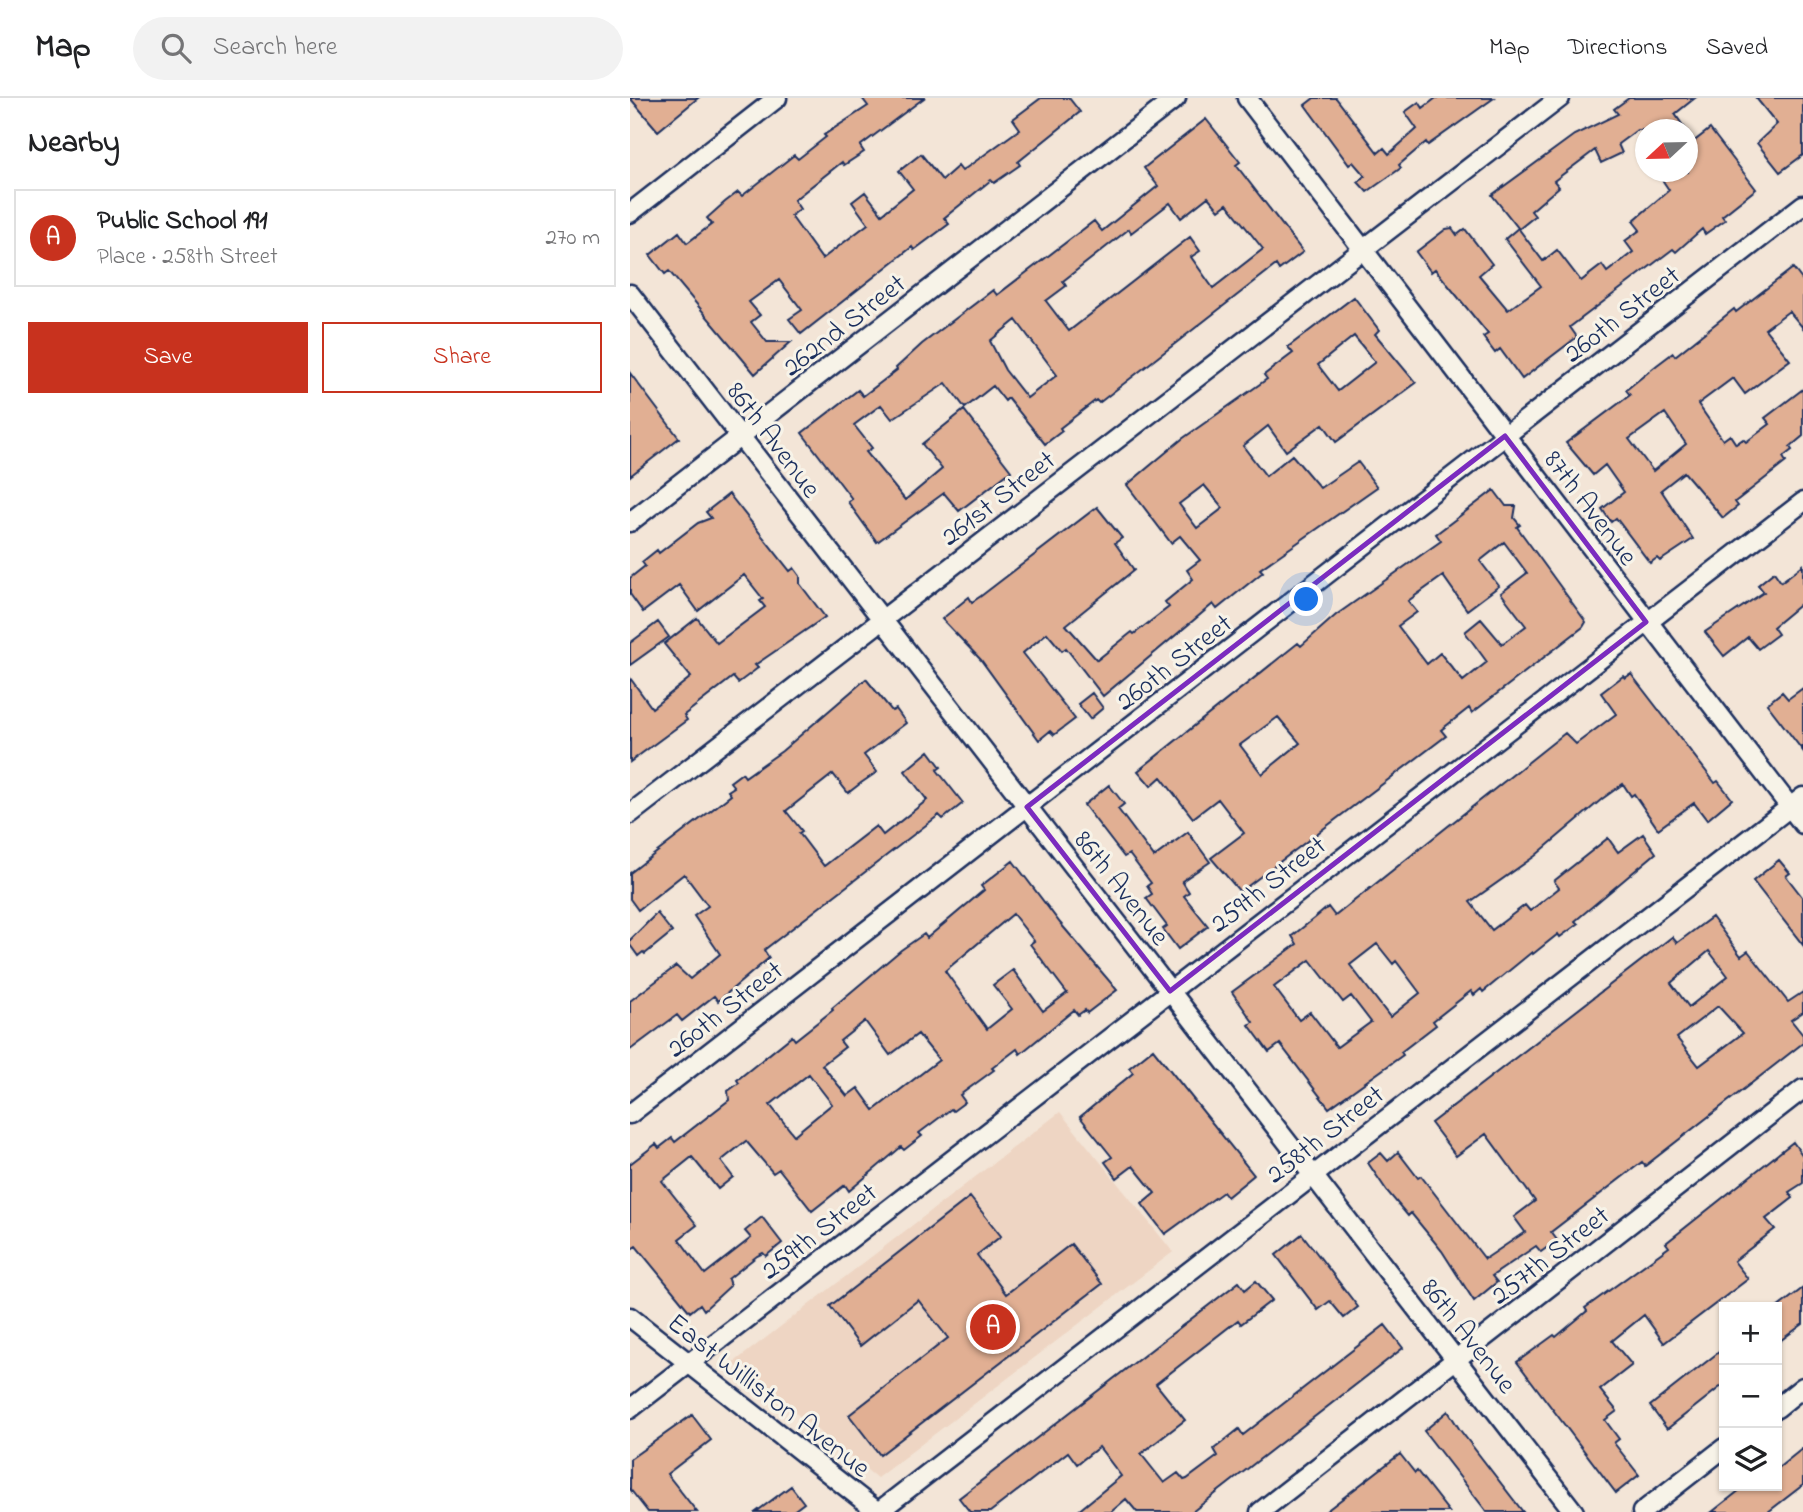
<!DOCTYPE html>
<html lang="en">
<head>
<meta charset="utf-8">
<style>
  body { margin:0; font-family:"Indie Flower",sans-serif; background:#f2f2f2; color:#202124 }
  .controls { position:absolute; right:21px; bottom:21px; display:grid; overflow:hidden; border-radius:0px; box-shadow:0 2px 5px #0004 }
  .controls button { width:63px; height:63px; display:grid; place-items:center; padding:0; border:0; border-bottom:2px solid #e0e0e0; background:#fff; color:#202124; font:35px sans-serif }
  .compass { position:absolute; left:1005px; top:21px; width:63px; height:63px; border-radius:50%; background:#fff; box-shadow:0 2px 5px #0004; rotate:248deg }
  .you { position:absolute; left:677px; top:502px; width:24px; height:24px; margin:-18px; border:5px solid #fff; border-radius:50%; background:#1a73e8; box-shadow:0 0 0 10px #1a73e833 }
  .badge { display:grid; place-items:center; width:46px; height:46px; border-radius:50%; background:#c8321e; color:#fff; font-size:23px; font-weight:700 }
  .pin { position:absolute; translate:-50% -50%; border:4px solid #fff; box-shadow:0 2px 7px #0006 }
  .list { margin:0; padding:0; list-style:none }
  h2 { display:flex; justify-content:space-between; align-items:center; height:91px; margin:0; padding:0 28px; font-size:30px }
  h2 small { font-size:23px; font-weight:400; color:#757577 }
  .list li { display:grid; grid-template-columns:46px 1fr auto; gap:21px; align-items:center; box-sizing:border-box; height:98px; margin:0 14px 14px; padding:0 14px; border:2px solid #e0e0e0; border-radius:0px }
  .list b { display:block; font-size:26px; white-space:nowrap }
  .list p { margin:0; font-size:23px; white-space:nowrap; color:#757577 }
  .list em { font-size:23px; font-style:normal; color:#757577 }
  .actions { display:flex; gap:14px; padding:21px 28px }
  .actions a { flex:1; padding:16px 0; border:2px solid #c8321e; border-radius:0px; text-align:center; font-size:24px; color:#c8321e }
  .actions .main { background:#c8321e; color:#fff }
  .icon { flex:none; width:38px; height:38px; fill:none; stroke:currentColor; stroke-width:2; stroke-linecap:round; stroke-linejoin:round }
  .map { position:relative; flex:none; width:1173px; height:1414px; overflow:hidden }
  header { display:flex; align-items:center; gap:42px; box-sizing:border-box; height:98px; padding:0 35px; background:#fff; border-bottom:2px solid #e0e0e0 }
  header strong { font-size:33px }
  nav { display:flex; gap:38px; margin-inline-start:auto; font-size:24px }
  .search { width:490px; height:63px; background:#f2f2f2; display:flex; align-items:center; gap:18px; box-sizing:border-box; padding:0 24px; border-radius:38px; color:#757577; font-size:26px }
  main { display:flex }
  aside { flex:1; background:#fff }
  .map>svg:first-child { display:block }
  .built { fill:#eed5c3 }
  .building { fill:#e1af93; stroke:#1b2f5e; stroke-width:2; fill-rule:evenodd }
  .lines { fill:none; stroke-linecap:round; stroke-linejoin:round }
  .minor-casing { stroke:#1b2f5e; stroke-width:23 }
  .minor { stroke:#f7f3e8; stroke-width:18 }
  .marked { fill:none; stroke:#7b2cbf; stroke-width:5; stroke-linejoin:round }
  .labels { text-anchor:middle; stroke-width:6; stroke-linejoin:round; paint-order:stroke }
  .street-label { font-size:28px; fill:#1b2f5e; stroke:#f7f3e8 }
</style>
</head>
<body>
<header>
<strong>Map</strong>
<div class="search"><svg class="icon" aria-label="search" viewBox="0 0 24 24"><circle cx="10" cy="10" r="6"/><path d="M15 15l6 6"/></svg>Search here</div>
<nav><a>Map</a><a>Directions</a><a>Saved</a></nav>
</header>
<main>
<aside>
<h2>Nearby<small></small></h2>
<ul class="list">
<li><span class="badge">A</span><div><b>Public School 191</b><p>Place · 258th Street</p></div><em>270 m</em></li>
</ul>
<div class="actions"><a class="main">Save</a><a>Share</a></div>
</aside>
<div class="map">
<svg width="1173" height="1414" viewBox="0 0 1173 1414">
  <rect width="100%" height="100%" fill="#f3e5d7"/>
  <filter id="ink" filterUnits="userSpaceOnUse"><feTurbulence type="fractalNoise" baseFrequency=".0143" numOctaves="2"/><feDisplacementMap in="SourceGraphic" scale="14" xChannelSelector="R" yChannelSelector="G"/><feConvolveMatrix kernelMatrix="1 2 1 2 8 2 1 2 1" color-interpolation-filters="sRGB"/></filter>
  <g filter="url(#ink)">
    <path class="built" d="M 430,1014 L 543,1154 L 247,1380 L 103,1265 Z"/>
    <path class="building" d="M 0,0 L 68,0 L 28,33 Z
      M 232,0 L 294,0 L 230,48 L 234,54 L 214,67 L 212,64 L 164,102 L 170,111 L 161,118 L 192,161 L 238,126 L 222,104 L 235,94 L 252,116 L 283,91 L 269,73 L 291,56 L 312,82 L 328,68 L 332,73 L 390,31 L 383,21 L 411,0 L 439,0 L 450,14 L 388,64 L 390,67 L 364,85 L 361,82 L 314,120 L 319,126 L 284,152 L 282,149 L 171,236 L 159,221 L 172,212 L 149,182 L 119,204 L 130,217 L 121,224 L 137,244 L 161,244 L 125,276 L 39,173 L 35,176 L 20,157 L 49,134 L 57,145 L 82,126 L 77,120 L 95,104 L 108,94 L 112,98 L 164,57 L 168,61 L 196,39 L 194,37 L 238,8 Z
      M 684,0 L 706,0 L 748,55 L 754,50 L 759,56 L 787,31 L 775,14 L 789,4 L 793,10 L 806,0 L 864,0 L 798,47 L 796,44 L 769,67 L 771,70 L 737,94 L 728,84 L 735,78 L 723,64 L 719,67 L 675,7 Z
      M 999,0 L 1065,0 L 1045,16 L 1056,32 L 1007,32 L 988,46 L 992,55 L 971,65 L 965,52 L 924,83 L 929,89 L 901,113 L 905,118 L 889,131 L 862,97 L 944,37 L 988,16 L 984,11 Z
      M 1126,0 L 1173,0 L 1173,57 L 1150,74 L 1127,45 L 1147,26 Z
      M 576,21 L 610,64 L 606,67 L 673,154 L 649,172 L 646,167 L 469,305 L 466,302 L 430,330 L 432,333 L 415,346 L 378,300 L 375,303 L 363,288 L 335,310 L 316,285 L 262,321 L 251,307 L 224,327 L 242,350 L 236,354 L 275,402 L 312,371 L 292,346 L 334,312 L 381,373 L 329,413 L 314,395 L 247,444 L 218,404 L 222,401 L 172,335 L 228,292 L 233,298 L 267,272 L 266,270 L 292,246 L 363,192 L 367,197 L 464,123 L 472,133 L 528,88 L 514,70 ZM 578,99 L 589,112 L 597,106 L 633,151 L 583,190 L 561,159 L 570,153 L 560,139 L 439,233 L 416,203 L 436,188 L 433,183 L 499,131 L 501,135 L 540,105 L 551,120 ZM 386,222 L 427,277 L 397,300 L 375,272 L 360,243 Z
      M 1080,31 L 1126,91 L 1092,118 L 1095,122 L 1075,136 L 1072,131 L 1046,154 L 1043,151 L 940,229 L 947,239 L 892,281 L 870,251 L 865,255 L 853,239 L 858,236 L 805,171 L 801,174 L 786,154 L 816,131 L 822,130 L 827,137 L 835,131 L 862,166 L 849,177 L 878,212 L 911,188 L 875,141 L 888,130 L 913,163 L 927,152 L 951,183 L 972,167 L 977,174 L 1003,154 L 995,143 L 1010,132 L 1003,123 L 1039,92 L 1027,74 L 1058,74 L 1058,48 Z
      M 1163,170 L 1173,183 L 1173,230 L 1159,213 L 1135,231 L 1160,262 L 1115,296 L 1103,280 L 1068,306 L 1093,342 L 1100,337 L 1106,346 L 1113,341 L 1116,344 L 1140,326 L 1135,320 L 1173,291 L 1173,338 L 1160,349 L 1162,352 L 1153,359 L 1156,364 L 1105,404 L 1108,408 L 1093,420 L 1054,374 L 1031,392 L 1063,441 L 1030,463 L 1027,460 L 1020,465 L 986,420 L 981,424 L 972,411 L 994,394 L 975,367 L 963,377 L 936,345 L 1000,297 L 996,292 L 1027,267 L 1043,255 L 1045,258 L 1104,211 L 1106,214 ZM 1035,315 L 1056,346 L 1023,373 L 999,341 Z
      M 724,199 L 749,232 L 745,236 L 786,285 L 706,344 L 693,326 L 656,353 L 638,328 L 613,348 L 636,378 L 662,357 L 690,390 L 728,364 L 747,389 L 630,471 L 633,474 L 587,511 L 583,506 L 473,598 L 436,550 L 432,553 L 417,535 L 393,555 L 445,621 L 424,637 L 420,633 L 409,642 L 351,562 L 312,521 L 339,499 L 342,504 L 351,498 L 467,409 L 492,440 L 485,445 L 504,472 L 436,527 L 467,562 L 502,534 L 504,536 L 539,509 L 535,504 L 563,481 L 557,472 L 570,462 L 550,438 L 541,445 L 497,387 L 552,341 L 637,281 L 634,277 L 663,255 L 658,249 ZM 724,238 L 745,264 L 708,293 L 688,267 ZM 574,387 L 593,410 L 567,430 L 549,406 Z
      M 0,275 L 49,340 L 0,378 Z
      M 864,392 L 876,408 L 886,408 L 884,420 L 890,427 L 887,429 L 956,524 L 953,529 L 842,615 L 839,610 L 811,632 L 816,638 L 610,794 L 581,760 L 614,735 L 588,701 L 563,720 L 531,679 L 521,688 L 508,673 L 668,545 L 671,548 L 706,517 L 811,443 L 806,436 ZM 874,444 L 897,475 L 871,495 L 896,528 L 872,546 L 851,521 L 835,534 L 857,564 L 833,583 L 810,555 L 797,566 L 768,528 L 787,514 L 778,503 L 813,478 L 837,512 L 869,488 L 850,463 ZM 648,619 L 670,645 L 632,676 L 610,647 Z
      M 99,396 L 160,473 L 164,470 L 170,478 L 170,486 L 195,519 L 125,567 L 128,570 L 108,585 L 103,579 L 54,617 L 57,622 L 0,664 L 0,580 L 22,610 L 61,579 L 34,546 L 67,520 L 87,545 L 135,509 L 130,503 L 133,501 L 114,477 L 68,513 L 49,487 L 13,514 L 0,496 L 0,480 L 15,468 L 12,464 L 27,452 L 29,455 L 68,425 L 81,420 L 76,414 Z
      M 1173,467 L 1173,504 L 1143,529 L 1148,536 L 1128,551 L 1118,539 L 1094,558 L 1075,534 L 1134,494 L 1128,487 L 1144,474 L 1151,484 Z
      M 28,524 L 39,539 L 0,567 L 0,545 Z
      M 1001,576 L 1085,685 L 1088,683 L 1102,701 L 1077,722 L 1064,705 L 1028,731 L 1004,696 L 1001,698 L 993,686 L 972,701 L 905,758 L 840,804 L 862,832 L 895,807 L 900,813 L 929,790 L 924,783 L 978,740 L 988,754 L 1013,736 L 1026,755 L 945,823 L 948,826 L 930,839 L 928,836 L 903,856 L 902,854 L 853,894 L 851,891 L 844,897 L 841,893 L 803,923 L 806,927 L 771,954 L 773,957 L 699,1010 L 650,946 L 639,954 L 619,927 L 623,924 L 602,894 L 667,846 L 662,838 L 686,819 L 698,809 L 705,818 L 935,635 L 946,646 L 986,616 L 971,595 L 993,578 L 995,580 ZM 747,846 L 763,866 L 766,863 L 790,895 L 760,919 L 720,867 ZM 680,862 L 713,904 L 721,898 L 741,924 L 707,949 L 680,914 L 669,922 L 644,889 Z
      M 236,581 L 258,608 L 262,613 L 266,611 L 276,625 L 234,657 L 247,674 L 231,685 L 218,695 L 203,676 L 156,713 L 172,733 L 169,735 L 194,768 L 246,728 L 253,737 L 297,702 L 275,673 L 299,653 L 311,669 L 307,672 L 333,705 L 313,721 L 309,717 L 134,852 L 139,860 L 88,903 L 84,898 L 52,923 L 47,917 L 0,952 L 0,903 L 46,868 L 60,881 L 90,856 L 64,818 L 78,808 L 54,776 L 8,812 L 0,801 L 0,775 L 101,697 L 98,693 L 104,689 L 100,684 L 112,675 L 115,679 L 152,653 Z
      M 1173,590 L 1173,653 L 1137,606 L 1152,594 L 1158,601 Z
      M 462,595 L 473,610 L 460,621 L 448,606 Z
      M 479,687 L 494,706 L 488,711 L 524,759 L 558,734 L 580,764 L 552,783 L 559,794 L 554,798 L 578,828 L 548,851 L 533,831 L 537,828 L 516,800 L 522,796 L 517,788 L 521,785 L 499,756 L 494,759 L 454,707 Z
      M 1149,762 L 1160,775 L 1156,778 L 1173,800 L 1173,847 L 1123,783 Z
      M 383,763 L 430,825 L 487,892 L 457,915 L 455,912 L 448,917 L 444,912 L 390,956 L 387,951 L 362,970 L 364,972 L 330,997 L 335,1004 L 323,1013 L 321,1011 L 289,1035 L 292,1038 L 274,1052 L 271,1049 L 219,1093 L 215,1087 L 182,1113 L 149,1071 L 143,1075 L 116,1043 L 91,1063 L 103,1079 L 88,1091 L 62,1059 L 32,1083 L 67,1127 L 49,1141 L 75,1176 L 121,1140 L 115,1133 L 132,1119 L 152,1145 L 136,1158 L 133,1155 L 127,1158 L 98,1181 L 100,1188 L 74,1212 L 70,1206 L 60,1214 L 6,1148 L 0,1152 L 0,1066 L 26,1046 L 29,1050 L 42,1040 L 45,1044 L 99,1002 L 98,993 L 109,985 L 107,982 L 162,938 L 165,942 L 203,912 L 202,910 L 271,852 L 294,836 L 297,840 L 354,792 L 351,788 ZM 383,816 L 404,843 L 400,846 L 437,895 L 413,913 L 383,872 L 363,887 L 382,911 L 357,931 L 315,873 ZM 235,923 L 260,957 L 288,936 L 309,962 L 244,1012 L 228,990 L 217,998 L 192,967 L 215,949 L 210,943 ZM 179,976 L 202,1006 L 164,1037 L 140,1007 Z
      M 27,815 L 42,834 L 15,856 L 13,854 L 8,858 L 0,847 L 0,842 Z
      M 1082,819 L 1111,858 L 1118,853 L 1158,904 L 1173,894 L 1173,914 L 1161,922 L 1173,937 L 1173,945 L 1015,1068 L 1012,1064 L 921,1134 L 927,1142 L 911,1154 L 906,1148 L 862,1178 L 867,1184 L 844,1203 L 812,1153 L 781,1115 L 778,1118 L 757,1093 L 738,1065 L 751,1055 L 758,1063 L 768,1054 L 788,1080 L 791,1078 L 855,1161 L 895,1134 L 884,1119 L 905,1103 L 856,1036 L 826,1058 L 801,1025 L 1042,839 L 1047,845 ZM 1079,853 L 1098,878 L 1059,909 L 1041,885 ZM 1088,908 L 1113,935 L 1069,968 L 1047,940 Z
      M 523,951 L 624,1077 L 597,1099 L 593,1094 L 535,1136 L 512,1106 L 525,1095 L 503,1068 L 487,1080 L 475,1064 L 482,1059 L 450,1019 L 503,975 L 499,970 Z
      M 1163,1044 L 1173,1058 L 1173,1085 L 1159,1094 L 1163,1100 L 1136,1121 L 1145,1131 L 1104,1163 L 1118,1181 L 1034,1245 L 1014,1217 L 982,1243 L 1002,1267 L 970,1292 L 987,1313 L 975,1322 L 989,1341 L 984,1345 L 1009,1377 L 986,1395 L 887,1264 L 924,1237 L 926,1239 L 957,1213 L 955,1210 L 1039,1149 L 1036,1145 Z
      M 340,1099 L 371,1138 L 347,1157 L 376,1196 L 441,1146 L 472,1186 L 250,1357 L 219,1317 L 318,1240 L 288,1202 L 230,1248 L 200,1208 Z
      M 672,1136 L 728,1209 L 714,1220 L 700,1203 L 688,1212 L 646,1157 Z
      M 626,1183 L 642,1202 L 611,1226 L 608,1222 L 526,1286 L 555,1322 L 511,1356 L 534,1385 L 548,1375 L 554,1382 L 557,1381 L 588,1358 L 584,1351 L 609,1331 L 613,1337 L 755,1227 L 773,1250 L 562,1414 L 507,1414 L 496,1401 L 481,1414 L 447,1414 L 491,1378 L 469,1349 L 447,1366 L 438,1354 L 360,1414 L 340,1414 L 329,1400 L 609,1184 L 615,1192 Z
      M 1173,1190 L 1173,1226 L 1147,1245 L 1147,1210 Z
      M 1094,1250 L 1094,1286 L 1037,1331 L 1020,1308 Z
      M 818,1313 L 830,1332 L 893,1414 L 857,1414 L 794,1333 Z
      M 62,1317 L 81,1342 L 37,1376 L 67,1414 L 18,1414 L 0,1391 L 0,1361 Z
      M 1173,1350 L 1173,1387 L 1138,1414 L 1082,1414 L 1115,1388 L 1147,1388 L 1147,1371 Z
      M 770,1356 L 785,1375 L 787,1373 L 819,1414 L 695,1414 Z
      M 161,1388 L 174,1405 L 162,1414 L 126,1414 Z"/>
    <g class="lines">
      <g class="minor-casing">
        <path id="minor" d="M 617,0 L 1173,726
          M 0,115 L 147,0
          M 0,196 L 944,1414
          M 0,424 L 546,0
          M 0,716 L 930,0
          M 0,1016 L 1173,107
          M 0,1219 L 248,1414
          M 1147,1310 L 1173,1289
          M 0,1311 L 1173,404
          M 248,1414 L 1173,699
          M 630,1414 L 1173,991
          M 1012,1414 L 1094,1350"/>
      </g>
      <use href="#minor" class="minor"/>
    </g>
  </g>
  <path class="marked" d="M 875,338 L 1016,524 L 540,893 L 397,709 Z"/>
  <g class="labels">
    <g class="street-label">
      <text transform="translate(991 215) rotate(-38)" y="10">260th Street</text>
      <text transform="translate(213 226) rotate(-38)" y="10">262nd Street</text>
      <text transform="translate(145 341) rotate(53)" y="10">86th Avenue</text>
      <text transform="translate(367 399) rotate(-38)" y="10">261st Street</text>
      <text transform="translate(962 409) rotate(53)" y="10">87th Avenue</text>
      <text transform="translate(543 563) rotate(-38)" y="10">260th Street</text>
      <text transform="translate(637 785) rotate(-38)" y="10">259th Street</text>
      <text transform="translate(493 789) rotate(52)" y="10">86th Avenue</text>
      <text transform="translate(94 910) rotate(-38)" y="10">260th Street</text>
      <text transform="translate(694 1035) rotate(-38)" y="10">258th Street</text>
      <text transform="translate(188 1132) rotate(-38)" y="10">259th Street</text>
      <text transform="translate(919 1156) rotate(-38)" y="10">257th Street</text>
      <text transform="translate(840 1237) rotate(52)" y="10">86th Avenue</text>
      <text transform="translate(140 1296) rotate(38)" y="10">East Williston Avenue</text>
    </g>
  </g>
</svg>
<div class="controls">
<button>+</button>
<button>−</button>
<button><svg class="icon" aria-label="layers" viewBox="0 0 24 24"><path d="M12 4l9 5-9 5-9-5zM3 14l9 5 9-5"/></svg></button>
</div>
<svg class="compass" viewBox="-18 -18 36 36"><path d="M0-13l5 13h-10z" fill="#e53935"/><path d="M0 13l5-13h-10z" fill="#757577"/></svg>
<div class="you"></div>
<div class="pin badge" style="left:363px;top:1229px">A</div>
</div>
</main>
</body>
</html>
